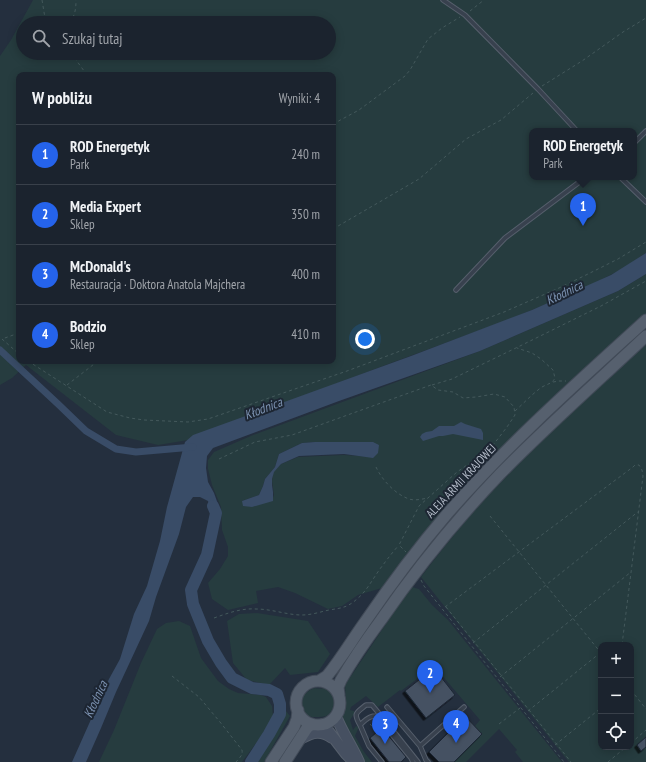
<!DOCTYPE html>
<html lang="pl">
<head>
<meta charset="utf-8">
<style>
  body { margin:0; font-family:"PT Sans Narrow",sans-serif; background:#242b36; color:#f1f3f6 }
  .controls { position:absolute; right:12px; bottom:12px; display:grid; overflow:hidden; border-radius:8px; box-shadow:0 2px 10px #0003 }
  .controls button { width:36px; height:36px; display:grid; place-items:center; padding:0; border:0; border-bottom:1px solid #39404a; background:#1b232e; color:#f1f3f6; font:20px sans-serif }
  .you { position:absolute; left:365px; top:339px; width:14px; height:14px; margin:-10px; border:3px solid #fff; border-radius:50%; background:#1a73e8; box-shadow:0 0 0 6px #1a73e833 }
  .badge { display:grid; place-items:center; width:26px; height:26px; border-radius:50%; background:#2563eb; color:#fff; font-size:13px; font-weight:700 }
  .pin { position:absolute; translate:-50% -33px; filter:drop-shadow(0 1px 2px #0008) }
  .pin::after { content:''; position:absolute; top:21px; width:14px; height:12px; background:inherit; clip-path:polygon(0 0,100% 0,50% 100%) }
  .popup { position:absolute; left:529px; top:128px; width:108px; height:52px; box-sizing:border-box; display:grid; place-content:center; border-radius:8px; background:#1b232e; filter:drop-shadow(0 1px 3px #0005); font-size:13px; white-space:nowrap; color:#a0a4aa }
  .popup b { font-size:15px; color:#f1f3f6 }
  .popup::after { content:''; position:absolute; left:50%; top:100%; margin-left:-8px; border:8px solid transparent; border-top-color:#1b232e }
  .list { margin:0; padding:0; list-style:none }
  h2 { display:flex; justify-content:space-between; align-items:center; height:52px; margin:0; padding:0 16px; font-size:17px }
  h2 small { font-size:13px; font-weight:400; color:#a0a4aa }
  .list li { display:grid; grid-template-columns:26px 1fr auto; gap:12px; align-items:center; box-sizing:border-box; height:60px; padding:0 16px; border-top:1px solid #39404a }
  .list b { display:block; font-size:15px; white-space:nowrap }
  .list p { margin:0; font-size:13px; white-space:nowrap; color:#a0a4aa }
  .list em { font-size:13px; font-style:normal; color:#a0a4aa }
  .icon { flex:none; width:22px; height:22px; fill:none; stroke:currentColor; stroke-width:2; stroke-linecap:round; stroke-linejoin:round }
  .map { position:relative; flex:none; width:646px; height:762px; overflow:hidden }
  .search { position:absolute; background:#1b232e; box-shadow:0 2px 10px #0003; left:16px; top:16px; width:320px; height:44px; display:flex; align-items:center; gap:10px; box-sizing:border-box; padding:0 14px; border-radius:22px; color:#a0a4aa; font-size:15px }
  .panel { position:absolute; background:#1b232e; box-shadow:0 2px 10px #0003; left:16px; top:72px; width:320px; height:292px; border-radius:8px }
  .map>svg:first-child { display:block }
  .green { fill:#263c3f; fill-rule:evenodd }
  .water { fill:#394c67 }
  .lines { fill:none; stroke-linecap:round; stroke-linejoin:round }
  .canal { stroke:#394c67; stroke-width:7 }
  .river { stroke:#394c67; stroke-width:12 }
  .building { fill:#455162; stroke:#1f2835; filter:url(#shadow) }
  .lane-casing { stroke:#565f6c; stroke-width:5.5 }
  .secondary-casing { stroke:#565f6c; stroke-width:12 }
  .primary-casing { stroke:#414a57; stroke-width:13 }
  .path { stroke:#44595c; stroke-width:1; stroke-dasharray:3 3; stroke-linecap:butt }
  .lane { stroke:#38414e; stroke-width:3.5 }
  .secondary { stroke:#465061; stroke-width:10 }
  .primary { stroke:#56606e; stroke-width:11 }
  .labels { text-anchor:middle; stroke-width:4; stroke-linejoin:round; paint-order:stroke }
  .street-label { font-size:12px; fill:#b4bcc9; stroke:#1d2633 }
  .water-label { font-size:13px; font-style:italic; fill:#7c92b1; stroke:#1d2633 }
</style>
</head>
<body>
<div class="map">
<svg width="646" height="762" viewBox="0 0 646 762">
  <defs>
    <filter id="shadow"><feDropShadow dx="-2.5" dy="2.5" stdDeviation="0" flood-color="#0009"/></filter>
  </defs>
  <rect width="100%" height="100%" fill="#242f3e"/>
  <path class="green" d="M 33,0 L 646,0 L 646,253 L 626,267 L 581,290 L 505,321 L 391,363 L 188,440 L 158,445 L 116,435 L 26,365 L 12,378 L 0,385 L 0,56 L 11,40 ZM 23,23 L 329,23 L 329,53 L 23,53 ZM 19,75 L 333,75 L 333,361 L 19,361 ZM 532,131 L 634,131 L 634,177 L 532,177 Z
    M 646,274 L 646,315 L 442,514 L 382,588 L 358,595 L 342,606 L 328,609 L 295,593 L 278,587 L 256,591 L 258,603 L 228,610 L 212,599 L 208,583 L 220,569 L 228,556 L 228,547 L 222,530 L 221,507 L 212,485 L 208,469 L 208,460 L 214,452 L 253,435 L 480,351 L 618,291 ZM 315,442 L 373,442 L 373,457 L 344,455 L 298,457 L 281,464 L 273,472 L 272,481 L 274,495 L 272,500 L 242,501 L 259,495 L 263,486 L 265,479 L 275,467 L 279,454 L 302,443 Z
    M 646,345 L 646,762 L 569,762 L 421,577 C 436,557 452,537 469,517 C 523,456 585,400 646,345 ZM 601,645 L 631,645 L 631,747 L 601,747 Z
    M 412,587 L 419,589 L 432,605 L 448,620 L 562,762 L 523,762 L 515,752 L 517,750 L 499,729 L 466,762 L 454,762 L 482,734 L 475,726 L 480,720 L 434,666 L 401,691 L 400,690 L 378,707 L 366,696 L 351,707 L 350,710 L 354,711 L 354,714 L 350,720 L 353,730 L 356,726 L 358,727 L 358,729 L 355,736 L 364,752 L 372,762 L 364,762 L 344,727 L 342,718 L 346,703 L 345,685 L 396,609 Z
    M 257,613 L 308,621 L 330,654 L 318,672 L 290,675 L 285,668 L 269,685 L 247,680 L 233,663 L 227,621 L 239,614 Z
    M 179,621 L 190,626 L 201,658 L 218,681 L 229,689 L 238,693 L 261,695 L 266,697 L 272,706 L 273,716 L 263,734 L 242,762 L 99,762 L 114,730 L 141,663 L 157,629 L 166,623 Z
    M 315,688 C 318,689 323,688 327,689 C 338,693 337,709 328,715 C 324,717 320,717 316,717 C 311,717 308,717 304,714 C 294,704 304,691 315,688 Z
    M 286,711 L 290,716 L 264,762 L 254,762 Z"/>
  <path class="water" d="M 646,253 L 646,274 L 618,291 L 480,351 L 339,401 L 213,448 L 207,456 L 206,468 L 208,482 L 214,493 L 219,507 L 218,521 L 210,521 L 211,510 L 208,501 L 200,497 L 193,497 L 186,507 L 179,534 L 156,597 L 149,621 L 116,692 L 101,728 L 86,762 L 72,762 L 109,679 L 120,659 L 134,614 L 147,586 L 160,541 L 167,507 L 185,442 L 193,435 L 411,356 L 532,310 L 611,275 Z
    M 461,422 L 465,424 L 481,429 L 483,433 L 483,440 L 453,434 L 443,436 L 439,436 L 423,441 L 420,437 L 422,434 L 426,432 L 432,431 L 439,426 L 454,426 Z
    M 315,442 L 373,442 L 379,445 L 378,453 L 373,458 L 344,454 L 299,456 L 281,464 L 274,472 L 272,479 L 272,485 L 273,492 L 273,501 L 252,507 L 243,506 L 242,501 L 259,495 L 263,486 L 265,479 L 275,467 L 279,454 L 302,443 Z"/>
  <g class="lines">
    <path class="canal" d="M 0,350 L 58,404 L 86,431 L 116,449 L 136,452 L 193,447"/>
    <path class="river" d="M 213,506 L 216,513 L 207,555 L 191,590 L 193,604 L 208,641 L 221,663 L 232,678 L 252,688 L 269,690 L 277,694 L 280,704 L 280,714 L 269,734 L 251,762"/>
  </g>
  <path class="building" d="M 434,668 L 455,695 L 426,718 L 405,691 Z
    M 465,716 L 482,734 L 454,762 L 439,762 L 429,752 Z
    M 382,728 L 406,757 L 401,762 L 389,762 L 370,738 Z
    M 646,737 L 646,747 L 641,751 L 637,745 Z"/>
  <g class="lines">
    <g class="lane-casing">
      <path id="lane" d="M 443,0 L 465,15 L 538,89 L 577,131
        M 634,143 L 646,131
        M 620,177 L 646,202
        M 456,290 L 505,238 L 586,177
        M 387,707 L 420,746
        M 376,717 L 380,720 L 411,758 L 413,762
        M 360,725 C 353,713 356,713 366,705 L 372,705 L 382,717
        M 382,762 L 369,746 L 360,725 C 367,718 373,713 383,718 L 418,762
        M 428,762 L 426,760 L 420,746 L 464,707"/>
    </g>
    <g class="secondary-casing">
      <path id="secondary" d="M 336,716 C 342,732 352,746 359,762
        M 323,724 L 346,754 L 354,762
        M 302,738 C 313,732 321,730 332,738"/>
    </g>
    <g class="primary-casing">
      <path id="primary" d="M 319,681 L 327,676 C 341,659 352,640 365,622 C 391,584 418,548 447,514 C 508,444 578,382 646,320
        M296 703a22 22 0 1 1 44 0a22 22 0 1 1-44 0Z
        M 339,695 L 338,687 L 341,680 C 353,659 367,639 381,620 C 417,568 457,519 500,474 C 547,426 597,382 646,336
        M 271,762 L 294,727 L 297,719 L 298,710
        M 285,762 L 307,728 L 312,724"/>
    </g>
    <path class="path" d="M 42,0 L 45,18 L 48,23
      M 470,11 L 484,0
      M 70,23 C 75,15 76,9 76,0
      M 71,53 L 87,75
      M 542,86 L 582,61 L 623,32 L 646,18
      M 333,124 L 359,110 L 405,76 L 410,70 L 428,39 L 442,28 L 460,17
      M 333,229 L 419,179 L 466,139 L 501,120 L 533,93
      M 19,333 L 2,339 L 19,354
      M 28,361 L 107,412 L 130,418 L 144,420 L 188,422 L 208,419 L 347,371 L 504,312 L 559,288 L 588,274 L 618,259 L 646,242
      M 553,382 L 559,381 L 566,381
      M 67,385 L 98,361
      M 432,385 L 452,379 L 522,345 L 601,306 L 646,281
      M 515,411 C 524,403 532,394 542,387 C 547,384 552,384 555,378 L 553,370 L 541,359 L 532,353 L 517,348
      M 219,459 L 236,451 L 255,442 L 292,435 L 431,385 L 438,390 L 453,392 L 463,398 L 476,397 L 494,394 L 505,397 L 514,407 L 515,415 L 507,427 L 490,449 L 457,472 L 419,506 L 399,545 L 406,552
      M 376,467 C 382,480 395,494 409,499 C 415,501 422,499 428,498
      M 490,516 L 601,653
      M 421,580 L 424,586 L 564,762
      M 445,607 L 633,467 L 635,465 L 639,465 L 642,470 L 643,476 L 622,645
      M 446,607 L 571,762
      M 214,618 C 228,613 242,608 256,609 C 272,609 287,615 302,615 C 311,615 320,612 329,610 C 341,608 347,608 357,599 C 368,590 374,576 383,565 C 388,558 393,552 398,546
      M 473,643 L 639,511
      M 172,676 L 199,697 L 220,722 L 242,750 C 243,756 239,758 236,762
      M 500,677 L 631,572
      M 631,690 L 646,709
      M 528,711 L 600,653
      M 370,724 L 377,732
      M 499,724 L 520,708
      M 631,743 L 646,730
      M 555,745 L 601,708
      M 608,762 L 626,747"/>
    <use href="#lane" class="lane"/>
    <use href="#secondary" class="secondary"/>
    <use href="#primary" class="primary"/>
  </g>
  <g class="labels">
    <g class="street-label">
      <text transform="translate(461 481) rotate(-47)" y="4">ALEJA ARMII KRAJOWEJ</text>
    </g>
    <g class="water-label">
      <text transform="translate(564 292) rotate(-26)" y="5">Kłodnica</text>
      <text transform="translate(263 408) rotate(-21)" y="5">Kłodnica</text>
      <text transform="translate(95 699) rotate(-65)" y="5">Kłodnica</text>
    </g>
  </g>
</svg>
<div class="controls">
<button>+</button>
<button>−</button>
<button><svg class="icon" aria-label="locate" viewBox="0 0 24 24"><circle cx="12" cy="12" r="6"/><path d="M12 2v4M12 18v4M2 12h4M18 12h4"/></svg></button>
</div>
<div class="you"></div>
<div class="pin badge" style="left:583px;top:226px">1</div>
<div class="popup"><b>ROD Energetyk</b>Park</div>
<div class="pin badge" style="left:430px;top:693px">2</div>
<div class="pin badge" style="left:385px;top:744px">3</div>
<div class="pin badge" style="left:456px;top:743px">4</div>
<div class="search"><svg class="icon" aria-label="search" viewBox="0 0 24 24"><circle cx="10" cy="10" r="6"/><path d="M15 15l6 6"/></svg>Szukaj tutaj</div>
<section class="panel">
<h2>W pobliżu<small>Wyniki: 4</small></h2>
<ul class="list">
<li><span class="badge">1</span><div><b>ROD Energetyk</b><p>Park</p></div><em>240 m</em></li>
<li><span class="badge">2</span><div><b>Media Expert</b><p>Sklep</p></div><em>350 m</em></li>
<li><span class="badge">3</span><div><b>McDonald's</b><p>Restauracja · Doktora Anatola Majchera</p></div><em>400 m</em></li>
<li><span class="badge">4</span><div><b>Bodzio</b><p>Sklep</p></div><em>410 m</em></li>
</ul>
</section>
</div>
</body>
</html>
